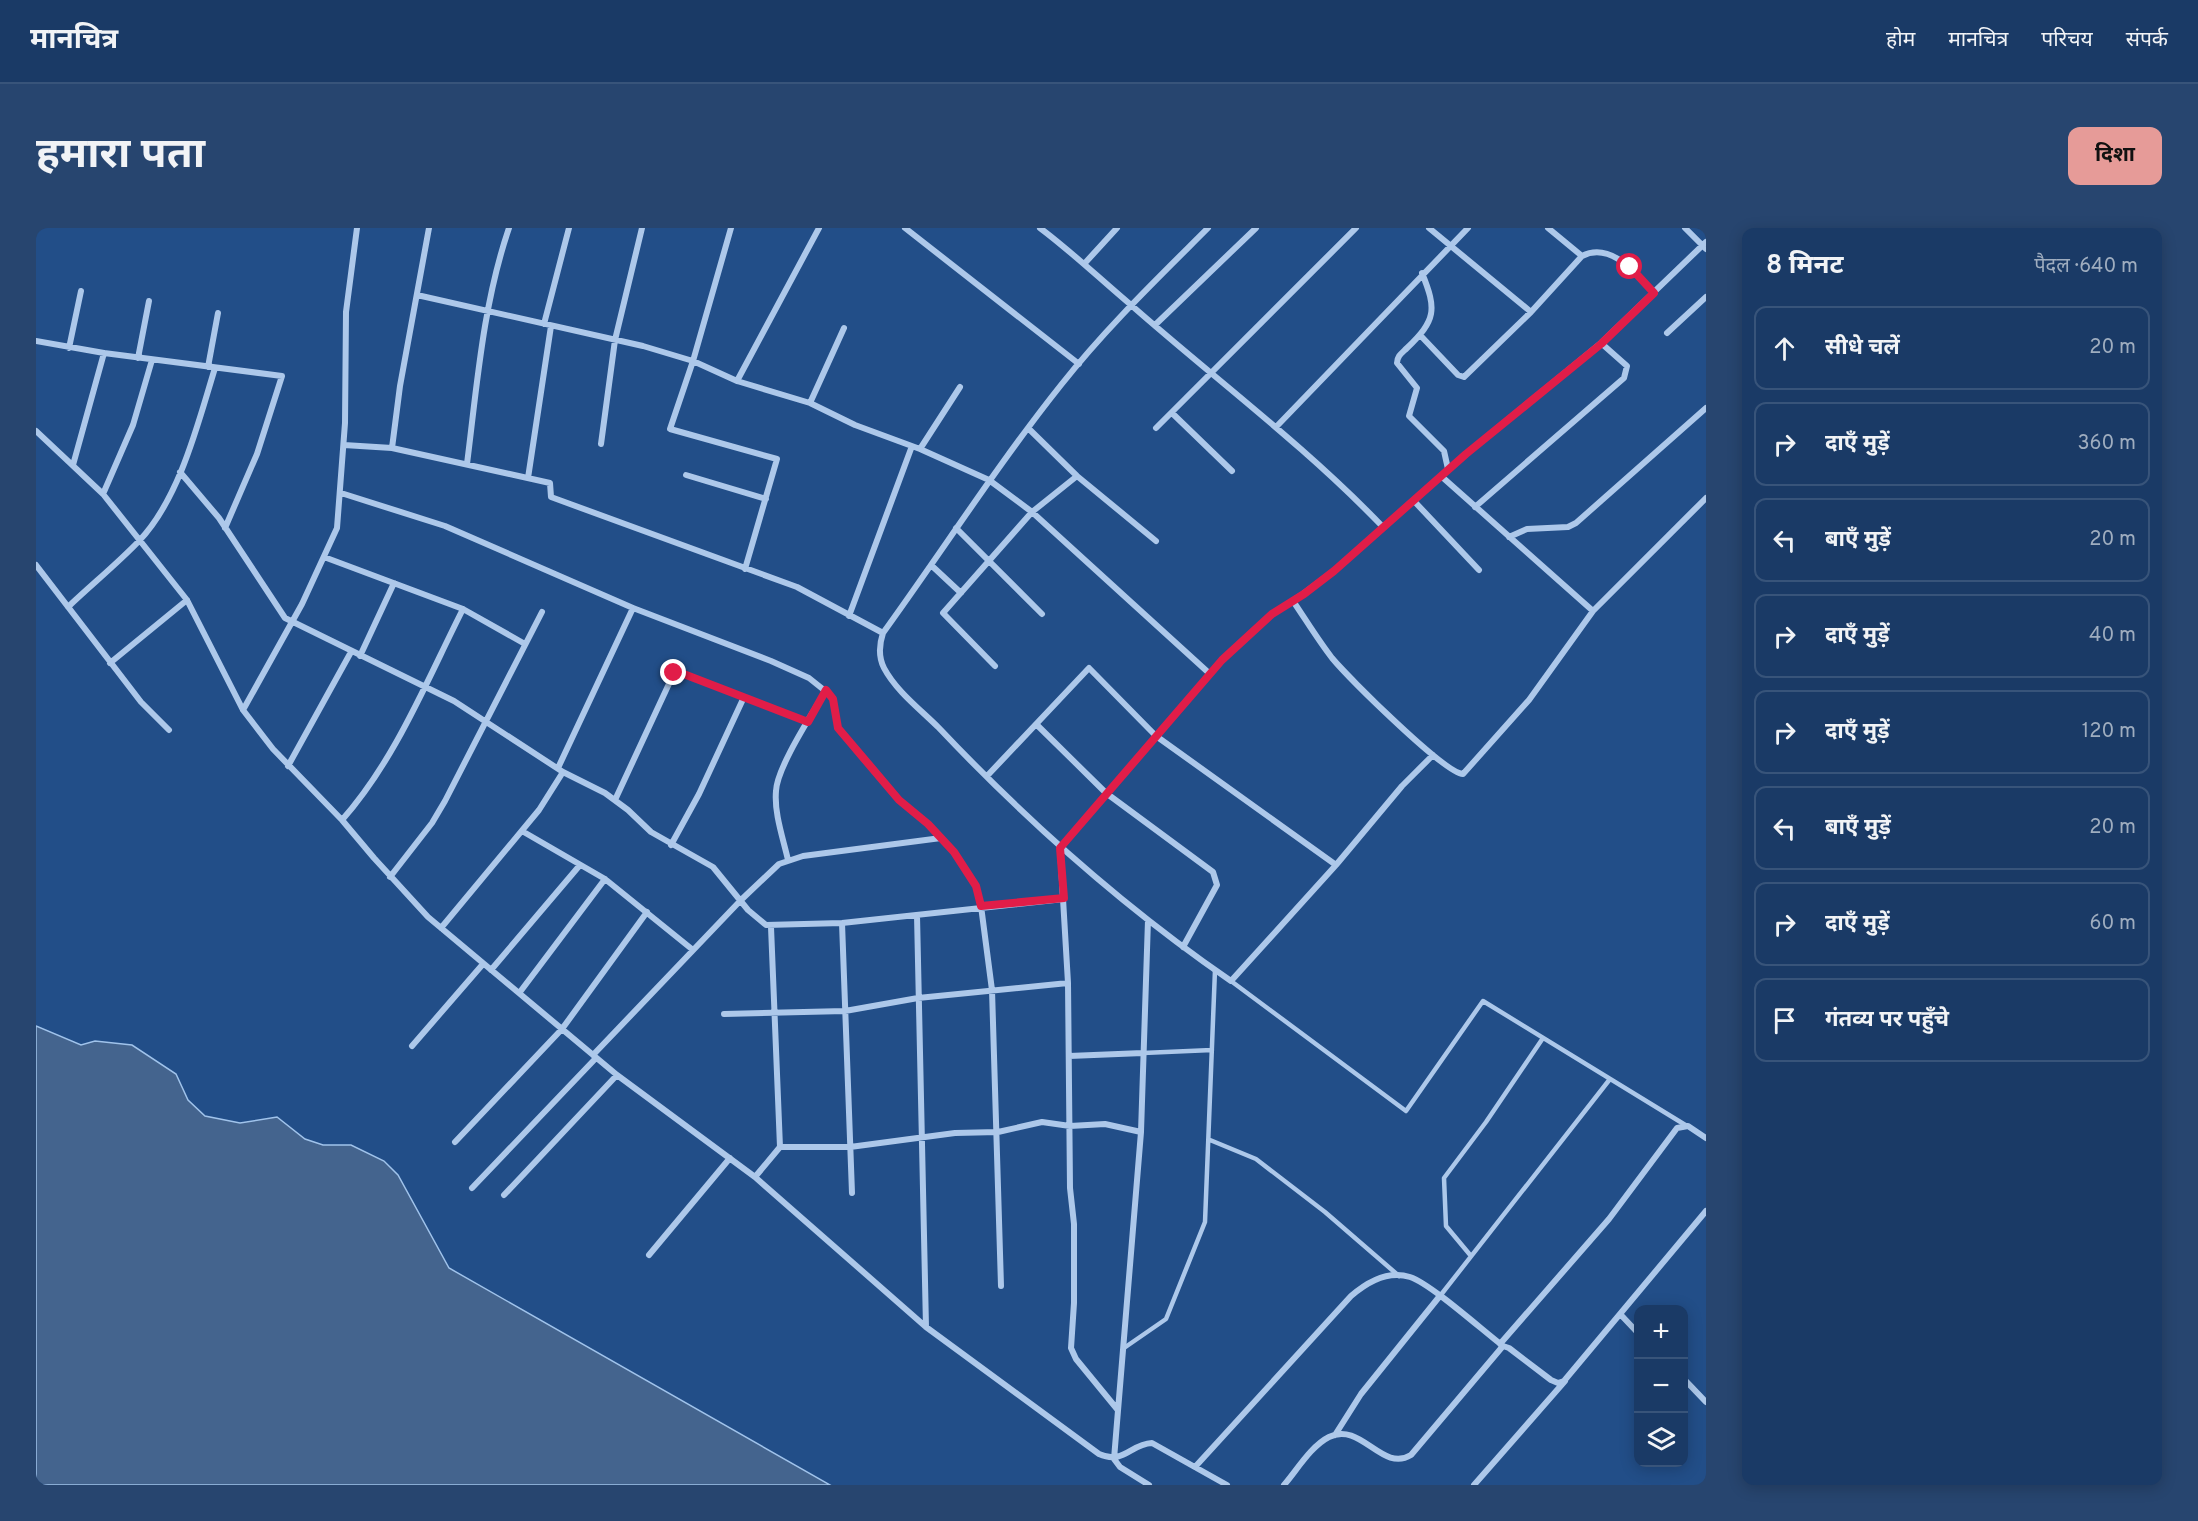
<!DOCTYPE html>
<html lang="hi">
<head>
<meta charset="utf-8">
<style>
  body { margin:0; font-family:Overpass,"Noto Sans Devanagari",sans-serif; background:#27456f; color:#f1f3f6 }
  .controls { position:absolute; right:18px; bottom:18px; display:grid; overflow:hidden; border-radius:12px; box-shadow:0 3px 15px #0003 }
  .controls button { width:54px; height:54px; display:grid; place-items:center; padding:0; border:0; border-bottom:2px solid #38547a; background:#1a3a66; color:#f1f3f6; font:30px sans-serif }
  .stop { position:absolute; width:18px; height:18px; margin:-14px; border:4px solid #e11d48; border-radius:50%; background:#fff }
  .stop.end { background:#e11d48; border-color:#fff; box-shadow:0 2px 6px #0008 }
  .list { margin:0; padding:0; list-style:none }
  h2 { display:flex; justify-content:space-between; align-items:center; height:78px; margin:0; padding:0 24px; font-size:26px }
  h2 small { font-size:20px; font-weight:400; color:#9fadbf }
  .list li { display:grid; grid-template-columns:39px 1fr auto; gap:18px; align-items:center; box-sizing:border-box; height:84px; margin:0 12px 12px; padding:0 12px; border:2px solid #38547a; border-radius:12px }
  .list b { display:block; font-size:22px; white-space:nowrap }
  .list em { font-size:20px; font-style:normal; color:#9fadbf }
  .icon { flex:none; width:33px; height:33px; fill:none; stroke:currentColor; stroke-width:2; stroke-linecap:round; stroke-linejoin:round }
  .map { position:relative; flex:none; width:1670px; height:1257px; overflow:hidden; border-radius:12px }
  header { display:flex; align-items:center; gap:36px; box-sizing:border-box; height:84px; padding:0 30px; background:#1a3a66; border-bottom:2px solid #38547a }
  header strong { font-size:28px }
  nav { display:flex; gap:33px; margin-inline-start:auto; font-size:21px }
  .intro { display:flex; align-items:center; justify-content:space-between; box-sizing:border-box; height:144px; padding:0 36px }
  h1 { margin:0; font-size:42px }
  .button { padding:15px 27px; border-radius:12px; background:#e69b98; color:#111; font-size:21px; font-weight:700 }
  main { display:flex; gap:36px; padding:0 36px }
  aside { flex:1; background:#1a3a66; border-radius:12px; box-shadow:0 3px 15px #0003 }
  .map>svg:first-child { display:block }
  .water { fill:#44648e; stroke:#a0c3eb; stroke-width:1.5 }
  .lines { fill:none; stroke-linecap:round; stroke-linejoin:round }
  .lane { stroke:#adc8ea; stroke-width:4.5 }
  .street { stroke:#adc8ea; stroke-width:6 }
  .route { stroke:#e11d48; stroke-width:8 }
</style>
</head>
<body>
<header>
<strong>मानचित्र</strong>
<nav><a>होम</a><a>मानचित्र</a><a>परिचय</a><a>संपर्क</a></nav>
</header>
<div class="intro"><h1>हमारा पता</h1><a class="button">दिशा</a></div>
<main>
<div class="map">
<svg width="1670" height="1257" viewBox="0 0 1670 1257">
  <rect width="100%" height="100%" fill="#224e88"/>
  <path class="water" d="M 0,798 L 45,817 L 59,813 L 96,817 L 140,846 L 152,872 L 169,888 L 204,895 L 241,889 L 269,911 L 287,917 L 315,917 L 348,933 L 362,947 L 413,1040 L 794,1257 L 0,1257 Z"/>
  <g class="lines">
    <path class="lane" d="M 1195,753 L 1370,883 L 1447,773 L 1651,898
      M 1107,825 L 1176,822
      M 1174,912 L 1220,931 L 1289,984 L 1363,1048
      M 1435,1028 L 1410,998 L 1408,950 L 1450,894 L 1507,810
      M 1404,1068 L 1574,851
      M 1088,1120 L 1130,1091 L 1169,994 L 1179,742"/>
    <path class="street" d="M 393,0 L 364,158 L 356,220 L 514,255 L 515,269 L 761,359 L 847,405
      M 695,0 L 657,133 L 634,201 L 741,231 L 709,341
      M 869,0 L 1043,136
      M 1004,0 C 1036,24 1064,51 1095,77 C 1179,151 1268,217 1346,298
      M 1172,0 C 1121,51 1070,100 1025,157 C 962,236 907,322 847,405 C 843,417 842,428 848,440 C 860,463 885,482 903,500 C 991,593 1089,680 1195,753 L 1300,637 L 1366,558 L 1397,527
      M 1393,0 L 1495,84 L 1546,28 C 1575,13 1600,46 1618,65
      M 1512,0 L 1546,28
      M 1649,0 L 1670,21
      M 1049,35 L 1081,0
      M 1386,45 C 1401,82 1400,92 1371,120 C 1366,125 1361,128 1361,135 L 1381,160 L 1373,188 L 1408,223 L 1412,241
      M 381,67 L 607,118 L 657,133 L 701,153 L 774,175 L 819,197 L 884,221 L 953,252 L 996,284 L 1174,446
      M 508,96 L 533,0
      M 1119,97 L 1220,0
      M 1631,105 L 1670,69
      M 1384,107 L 1422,147 L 1428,149 L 1495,84
      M 0,113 L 68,125 L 246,148 L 221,226 L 189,300
      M 33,120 L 45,63
      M 102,130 L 113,73
      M 172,139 L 182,85
      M 701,153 L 783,0
      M 774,175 L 808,100
      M 1136,185 L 1196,243
      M 1241,198 L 1432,0
      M 992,200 L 1041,248 L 1120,313
      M 1120,200 L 1320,0
      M 0,203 L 67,266 L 151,372 L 207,482 L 237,521 L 306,592 L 338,630 L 392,689 L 581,847 L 719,949 L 890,1099 L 1063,1226 C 1088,1237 1094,1216 1116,1215 L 1191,1257
      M 565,216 L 579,112 L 606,0
      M 308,217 L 356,220
      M 884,221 L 924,159
      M 431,236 C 441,157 447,76 473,0
      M 37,237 L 68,125
      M 144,244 L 183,290 L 249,390 L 418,473 L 527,544 L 569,565 L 592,582 L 615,604 L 677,639 L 712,682 L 730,697 L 806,695 L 1028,671
      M 650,247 L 730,271
      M 1405,248 L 1557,383
      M 492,250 L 515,98
      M 305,265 L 409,298 L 597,380 L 735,433 L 773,450 L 793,466 L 797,471 L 802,500 L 863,572 L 892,596 L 918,624 L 940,658 L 945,678 L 956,762 L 965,1058
      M 67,266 L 97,197 L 116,132
      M 1378,273 L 1443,342
      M 1439,279 L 1588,150 L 1591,138 L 1565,115
      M 920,300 L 1006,386
      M 1473,309 L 1491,301 L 1532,299 L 1540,295 L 1670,180
      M 288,329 L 427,381 L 489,416
      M 0,337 L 105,474 L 133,502
      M 895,337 L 925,365
      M 1257,373 C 1270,392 1282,412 1296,430 C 1312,449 1408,545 1427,546 L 1493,472 L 1557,383 L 1670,270
      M 32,379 C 55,357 81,336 103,313 C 144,270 162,195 179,140
      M 813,388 L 876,218
      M 324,428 L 358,355
      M 74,435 L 151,372
      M 959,438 L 907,385 L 996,284 L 1041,248
      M 207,482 L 266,376 L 301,300 L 309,195 L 310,84 L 321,0
      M 1000,496 L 1070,565 L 1177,644 L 1181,657 L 1147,719
      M 252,538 L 315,424
      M 522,540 L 597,380
      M 951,548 L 1053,440 L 1120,508 L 1300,637
      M 579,572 L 638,445 L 645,445 L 772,494
      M 306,592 C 360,531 391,452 427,381
      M 486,603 L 569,651 L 657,722
      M 635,617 L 663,566 L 708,469
      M 752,632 C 747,610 738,585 740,563 C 741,539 777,485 790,462
      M 354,649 L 396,595 L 409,573 L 506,384
      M 881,687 L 890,1099
      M 1112,692 L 1105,904 L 1078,1231 L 1084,1239 L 1113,1257
      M 806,695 L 816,965
      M 405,700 L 503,582 L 527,544
      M 455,742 L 544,637
      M 484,764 L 569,651
      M 688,786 L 809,783 L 882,770 L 1032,755
      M 376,818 L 447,736
      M 557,827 L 705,672 L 743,636 L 767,628 L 905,610
      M 1033,828 L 1107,825
      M 419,914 L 526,801 L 611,684
      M 744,919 L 814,919 L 919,905 L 962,904 L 1006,894 L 1034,898 L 1069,896 L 1105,904
      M 719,949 L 744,919 L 735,699
      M 436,960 L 560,830
      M 468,967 L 581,847
      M 613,1027 L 694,930
      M 1585,1087 L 1602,1105
      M 1464,1116 L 1573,991 L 1641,900 L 1652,898 L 1670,910
      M 1648,1151 L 1670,1174
      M 1081,1181 L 1040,1131 L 1035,1120 L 1038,1075 L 1038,996 L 1034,960 L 1032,755 L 1024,620 L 1186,432 L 1236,386 L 1267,366 L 1298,343 L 1430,226 L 1565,115 L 1670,14
      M 1299,1207 L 1325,1166 L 1403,1069
      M 1159,1239 L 1315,1068 C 1330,1055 1352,1042 1374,1049 C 1395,1056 1446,1102 1467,1118
      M 1248,1257 C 1261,1242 1275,1218 1293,1209 C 1325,1193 1346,1245 1375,1227 L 1467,1118 L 1473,1120 L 1515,1152 L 1522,1155 L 1528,1153 L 1670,983
      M 1438,1257 L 1529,1153"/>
  </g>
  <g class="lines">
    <path class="route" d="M 638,445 L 645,445 L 772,494 L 790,462 L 797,471 L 802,500 L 863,572 L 892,596 L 918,624 L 940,658 L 945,678 L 1028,670 L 1024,620 L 1186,432 L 1236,386 L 1268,366 L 1298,343 L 1430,226 L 1565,116 L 1618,65 L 1594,39"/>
  </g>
</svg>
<div class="controls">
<button>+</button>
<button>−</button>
<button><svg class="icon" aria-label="layers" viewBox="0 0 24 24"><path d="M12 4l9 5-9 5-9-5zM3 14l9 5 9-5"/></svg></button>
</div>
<div class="stop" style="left:1594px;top:39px"></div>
<div class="stop end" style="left:638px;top:445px"></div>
</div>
<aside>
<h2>8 मिनट<small>पैदल · 640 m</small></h2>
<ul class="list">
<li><svg class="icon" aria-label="ahead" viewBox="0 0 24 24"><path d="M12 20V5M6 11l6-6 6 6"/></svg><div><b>सीधे चलें</b></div><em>20 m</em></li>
<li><svg class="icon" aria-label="right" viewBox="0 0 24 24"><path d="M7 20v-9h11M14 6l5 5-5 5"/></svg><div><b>दाएँ मुड़ें</b></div><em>360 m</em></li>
<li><svg class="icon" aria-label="left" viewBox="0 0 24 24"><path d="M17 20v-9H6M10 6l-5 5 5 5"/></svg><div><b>बाएँ मुड़ें</b></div><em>20 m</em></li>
<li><svg class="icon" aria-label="right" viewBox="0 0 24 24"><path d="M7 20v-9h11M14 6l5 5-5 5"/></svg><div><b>दाएँ मुड़ें</b></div><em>40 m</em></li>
<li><svg class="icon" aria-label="right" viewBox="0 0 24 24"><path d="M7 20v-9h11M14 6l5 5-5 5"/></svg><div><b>दाएँ मुड़ें</b></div><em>120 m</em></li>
<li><svg class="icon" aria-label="left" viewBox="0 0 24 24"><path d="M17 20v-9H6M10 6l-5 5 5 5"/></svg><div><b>बाएँ मुड़ें</b></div><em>20 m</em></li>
<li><svg class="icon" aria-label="right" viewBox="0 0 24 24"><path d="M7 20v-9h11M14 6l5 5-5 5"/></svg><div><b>दाएँ मुड़ें</b></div><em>60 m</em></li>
<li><svg class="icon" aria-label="arrive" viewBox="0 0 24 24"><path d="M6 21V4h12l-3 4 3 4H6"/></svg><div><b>गंतव्य पर पहुँचे</b></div></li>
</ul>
</aside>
</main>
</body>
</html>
